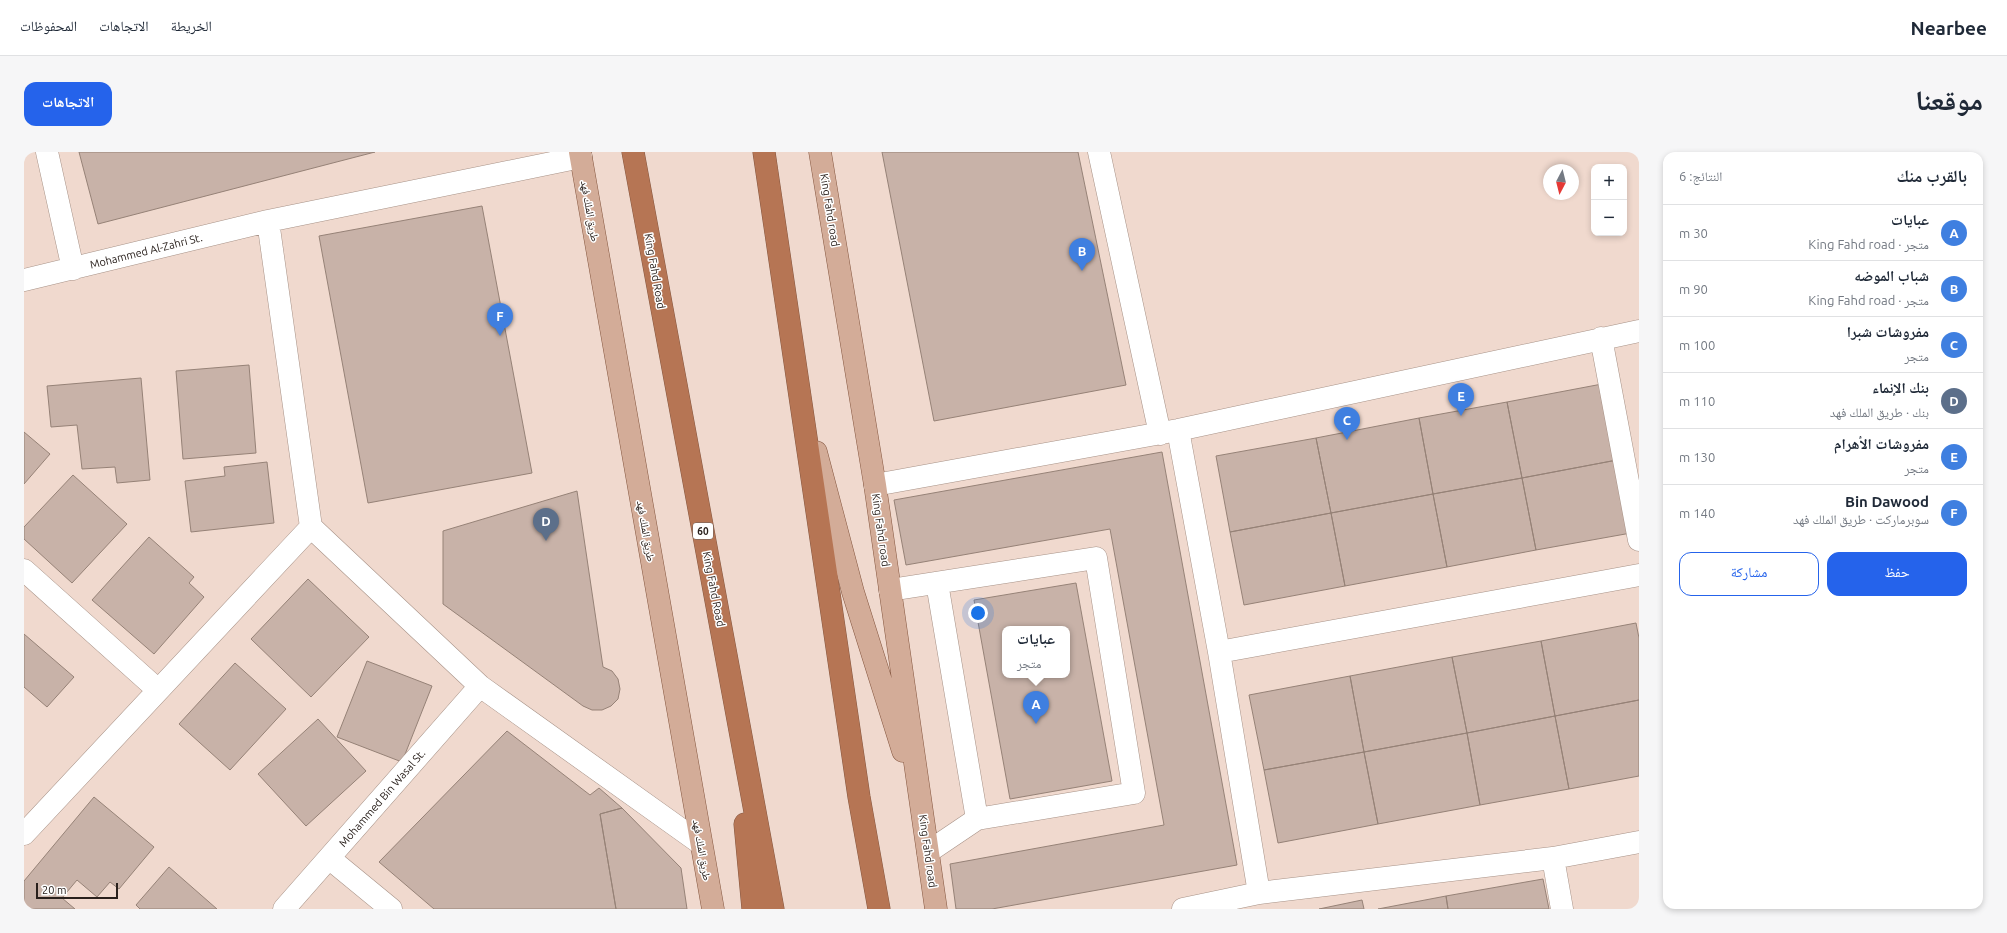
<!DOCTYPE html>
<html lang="ar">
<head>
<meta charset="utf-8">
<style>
  body { margin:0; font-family:Ubuntu,"Noto Naskh Arabic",sans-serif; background:#f6f6f7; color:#1f2937; direction:rtl }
  .controls { position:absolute; right:12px; top:12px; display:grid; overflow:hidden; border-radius:8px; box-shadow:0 2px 6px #0003 }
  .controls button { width:36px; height:36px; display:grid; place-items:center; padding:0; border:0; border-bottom:1px solid #e0e1e3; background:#fff; color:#1f2937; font:20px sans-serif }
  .compass { position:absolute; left:1519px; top:12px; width:36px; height:36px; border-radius:50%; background:#fff; box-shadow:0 2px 6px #0003; rotate:187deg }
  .scale { position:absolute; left:12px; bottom:10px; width:82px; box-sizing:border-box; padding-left:4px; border:2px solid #29201c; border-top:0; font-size:11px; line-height:14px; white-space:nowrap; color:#29201c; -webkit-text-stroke:3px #fff; paint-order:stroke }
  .you { position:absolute; left:954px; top:461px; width:14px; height:14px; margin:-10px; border:3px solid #fff; border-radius:50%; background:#1a73e8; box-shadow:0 0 0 6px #1a73e833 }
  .badge { display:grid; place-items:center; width:26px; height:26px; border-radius:50%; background:#2563eb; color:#fff; font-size:13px; font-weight:700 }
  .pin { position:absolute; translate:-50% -33px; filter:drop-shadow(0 1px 2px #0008) }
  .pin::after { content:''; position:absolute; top:21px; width:14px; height:12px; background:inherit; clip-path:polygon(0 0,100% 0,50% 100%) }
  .popup { position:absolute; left:978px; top:474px; width:68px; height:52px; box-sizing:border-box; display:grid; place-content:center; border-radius:8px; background:#fff; filter:drop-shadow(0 1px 3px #0005); font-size:13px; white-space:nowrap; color:#747a83 }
  .popup b { font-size:15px; color:#1f2937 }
  .popup::after { content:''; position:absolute; left:50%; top:100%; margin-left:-8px; border:8px solid transparent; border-top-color:#fff }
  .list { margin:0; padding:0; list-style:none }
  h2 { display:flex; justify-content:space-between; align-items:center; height:52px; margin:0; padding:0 16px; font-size:17px }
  h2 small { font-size:13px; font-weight:400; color:#747a83 }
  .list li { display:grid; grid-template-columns:26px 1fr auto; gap:12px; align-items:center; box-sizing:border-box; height:56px; padding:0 16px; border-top:1px solid #e0e1e3 }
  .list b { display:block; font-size:15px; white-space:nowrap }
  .list p { margin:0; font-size:13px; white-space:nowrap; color:#747a83 }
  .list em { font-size:13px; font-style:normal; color:#747a83 }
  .actions { display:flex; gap:8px; padding:12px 16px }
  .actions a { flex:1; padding:9px 0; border:1px solid #2563eb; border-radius:12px; text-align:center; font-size:14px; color:#2563eb }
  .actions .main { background:#2563eb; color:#fff }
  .map { position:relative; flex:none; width:1615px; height:757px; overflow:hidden; direction:ltr; border-radius:12px }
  header { display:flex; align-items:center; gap:24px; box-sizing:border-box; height:56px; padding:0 20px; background:#fff; border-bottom:1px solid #e0e1e3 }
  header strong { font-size:19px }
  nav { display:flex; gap:22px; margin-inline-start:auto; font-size:14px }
  .intro { display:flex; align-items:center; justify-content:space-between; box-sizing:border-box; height:96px; padding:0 24px }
  h1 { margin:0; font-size:28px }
  .button { padding:10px 18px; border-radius:12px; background:#2563eb; color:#fff; font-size:14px; font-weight:700 }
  main { display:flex; gap:24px; padding:0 24px }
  aside { flex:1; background:#fff; border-radius:12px; box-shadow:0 2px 6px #0003 }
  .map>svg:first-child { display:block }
  .building { fill:#c8b2a8; stroke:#968277; fill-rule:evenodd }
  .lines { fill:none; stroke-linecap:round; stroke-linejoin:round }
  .minor-casing { stroke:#a79287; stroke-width:23 }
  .major-casing { stroke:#855740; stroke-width:23 }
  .highway-casing { stroke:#855740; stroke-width:23 }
  .minor { stroke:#fff; stroke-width:22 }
  .major { stroke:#d3ac98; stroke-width:22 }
  .highway { stroke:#b67554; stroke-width:22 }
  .labels { text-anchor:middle; stroke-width:3; stroke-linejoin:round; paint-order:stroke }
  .shield { fill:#fff; stroke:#696360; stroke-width:1 }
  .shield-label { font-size:10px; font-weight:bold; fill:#29201c }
  .street-label { font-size:11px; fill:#29201c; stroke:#fff }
</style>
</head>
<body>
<header>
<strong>Nearbee</strong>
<nav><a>الخريطة</a><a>الاتجاهات</a><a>المحفوظات</a></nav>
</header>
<div class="intro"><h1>موقعنا</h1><a class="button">الاتجاهات</a></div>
<main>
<aside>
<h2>بالقرب منك<small>النتائج: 6</small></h2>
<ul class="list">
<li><span class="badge" style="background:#3f7fe0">A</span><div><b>عبايات</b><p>متجر · King Fahd road</p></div><em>30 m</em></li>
<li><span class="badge" style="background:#3f7fe0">B</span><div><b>شباب الموضه</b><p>متجر · King Fahd road</p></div><em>90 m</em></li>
<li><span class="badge" style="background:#3f7fe0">C</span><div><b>مفروشات شبرا</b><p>متجر</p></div><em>100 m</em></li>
<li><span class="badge" style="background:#5c6f8a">D</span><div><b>بنك الإنماء</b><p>بنك · طريق الملك فهد</p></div><em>110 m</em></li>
<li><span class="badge" style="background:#3f7fe0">E</span><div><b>مفروشات الأهرام</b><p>متجر</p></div><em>130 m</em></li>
<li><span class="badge" style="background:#3f7fe0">F</span><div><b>Bin Dawood</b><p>سوبرماركت · طريق الملك فهد</p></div><em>140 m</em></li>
</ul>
<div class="actions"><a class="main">حفظ</a><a>مشاركة</a></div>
</aside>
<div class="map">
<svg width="1615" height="757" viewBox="0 0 1615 757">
  <rect width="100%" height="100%" fill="#f0d9ce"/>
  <path class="building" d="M 55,0 L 351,0 L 74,72 Z
    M 858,0 L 1054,0 L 1102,233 L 910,269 Z
    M 458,54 L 508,321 L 344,351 L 295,84 Z
    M 225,213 L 232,301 L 159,307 L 152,219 Z
    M 117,226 L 126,328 L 93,331 L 91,315 L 58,317 L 53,273 L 27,275 L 23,234 Z
    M 1578,232 L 1593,308 L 1498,326 L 1483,250 Z
    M 1483,250 L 1498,326 L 1409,342 L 1395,266 Z
    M 1395,266 L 1409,342 L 1307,361 L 1292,286 Z
    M 0,280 L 26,302 L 0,332 Z
    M 1292,286 L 1307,361 L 1206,380 L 1192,304 Z
    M 1138,300 L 1213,713 L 968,757 L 932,757 L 926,712 L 1140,673 L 1086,377 L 882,413 L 870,348 Z
    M 1593,308 L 1607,381 L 1512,398 L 1498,326 Z
    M 243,310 L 250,371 L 167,380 L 161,329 L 201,324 L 200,315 Z
    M 49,323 L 103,372 L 48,431 L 0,387 L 0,375 Z
    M 1498,326 L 1512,398 L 1423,415 L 1409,342 Z
    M 553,339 L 579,515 L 588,519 L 594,527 L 596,537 L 594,547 L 587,554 L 578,558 L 568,558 L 559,554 L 419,452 L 419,379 Z
    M 1409,342 L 1423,415 L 1321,434 L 1307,361 Z
    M 1307,361 L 1321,434 L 1220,453 L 1206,380 Z
    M 125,385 L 170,425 L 165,431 L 180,445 L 130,502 L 68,448 Z
    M 284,427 L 345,485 L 287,545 L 227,487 Z
    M 1052,431 L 1088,629 L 986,647 L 950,448 ZM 981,477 L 1043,477 L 1043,523 L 981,523 Z
    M 1612,471 L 1615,486 L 1615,548 L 1531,564 L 1517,489 Z
    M 0,482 L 50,525 L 23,555 L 0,535 Z
    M 1517,489 L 1531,564 L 1443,581 L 1428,505 Z
    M 1428,505 L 1443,581 L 1340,600 L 1326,524 Z
    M 343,509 L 408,534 L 378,610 L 313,585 Z
    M 211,511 L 262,557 L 206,618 L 155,572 Z
    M 1326,524 L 1340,600 L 1240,618 L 1225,543 Z
    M 1615,548 L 1615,624 L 1545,637 L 1531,564 Z
    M 1531,564 L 1545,637 L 1456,653 L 1443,581 Z
    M 294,567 L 342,619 L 282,674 L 234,622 Z
    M 483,579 L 566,643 L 575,636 L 598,656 L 576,662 L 592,757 L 410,757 L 355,710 Z
    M 1443,581 L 1456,653 L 1354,672 L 1340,600 Z
    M 1340,600 L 1354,672 L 1254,691 L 1240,618 Z
    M 70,645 L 130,695 L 95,737 L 86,730 L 73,745 L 53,728 L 38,746 L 51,757 L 0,757 L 0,729 Z
    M 598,656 L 657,716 L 663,757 L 592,757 L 576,662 Z
    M 145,715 L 193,757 L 116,757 L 112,753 Z
    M 1519,727 L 1525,757 L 1424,757 L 1422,744 Z
    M 1422,744 L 1424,757 L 1354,757 Z
    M 1338,748 L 1340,757 L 1295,757 Z"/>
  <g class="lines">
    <g class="minor-casing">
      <path id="minor" d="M 23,0 L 49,117
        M 1075,0 L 1136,282
        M 557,5 L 244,69 L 287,375 L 456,534 L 676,691
        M 0,128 L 244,69
        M 1577,186 L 1615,388
        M 1154,278 L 1195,500 L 1235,741
        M 851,333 L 1154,278 L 1615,179
        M 0,418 L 134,538
        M 913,431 L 953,667
        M 866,438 L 1072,406 L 1110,641 L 953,667 L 904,700
        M 1195,500 L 1615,423
        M 0,682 L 287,375
        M 305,706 L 367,757
        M 1529,706 L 1538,757
        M 260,757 L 456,534
        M 1159,757 L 1235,741 L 1529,706 L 1615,690"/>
    </g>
    <g class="major-casing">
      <path id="major" d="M 556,0 L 689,757
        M 796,0 L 851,333 L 912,757
        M 792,300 L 829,440 L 879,599"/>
    </g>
    <g class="highway-casing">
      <path id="highway" d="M 609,0 L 749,757
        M 740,0 L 835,645 L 855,757
        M 721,672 L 729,757"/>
    </g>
    <use href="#minor" class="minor"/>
    <use href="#major" class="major"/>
    <use href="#highway" class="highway"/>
  </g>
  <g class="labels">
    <rect class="shield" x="669" y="371" width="20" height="16" rx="3"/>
    <g class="shield-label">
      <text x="679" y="383">60</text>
    </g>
    <g class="street-label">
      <text transform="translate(806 58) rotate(81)" y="4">King Fahd road</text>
      <text transform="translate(566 59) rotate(80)" y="4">طريق الملك فهد</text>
      <text transform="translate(122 99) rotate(-14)" y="4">Mohammed Al-Zahri St.</text>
      <text transform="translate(631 119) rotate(80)" y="4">King Fahd Road</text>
      <text transform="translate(857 378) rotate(82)" y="4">King Fahd road</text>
      <text transform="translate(622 379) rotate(80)" y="4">طريق الملك فهد</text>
      <text transform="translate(690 437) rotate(79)" y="4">King Fahd Road</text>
      <text transform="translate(358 646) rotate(-49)" y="4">Mohammed Bin Wasal St.</text>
      <text transform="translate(678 698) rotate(80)" y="4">طريق الملك فهد</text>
      <text transform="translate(904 699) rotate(82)" y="4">King Fahd road</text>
    </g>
  </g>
</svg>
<div class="controls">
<button>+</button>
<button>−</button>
</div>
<svg class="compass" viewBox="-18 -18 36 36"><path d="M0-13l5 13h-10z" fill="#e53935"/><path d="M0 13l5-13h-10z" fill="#747a83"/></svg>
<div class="scale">20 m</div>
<div class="you"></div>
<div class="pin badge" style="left:1012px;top:572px;background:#3f7fe0">A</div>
<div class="popup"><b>عبايات</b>متجر</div>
<div class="pin badge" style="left:1058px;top:119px;background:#3f7fe0">B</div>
<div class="pin badge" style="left:1323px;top:288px;background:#3f7fe0">C</div>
<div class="pin badge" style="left:522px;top:389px;background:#5c6f8a">D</div>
<div class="pin badge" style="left:1437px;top:264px;background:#3f7fe0">E</div>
<div class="pin badge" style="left:476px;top:184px;background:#3f7fe0">F</div>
</div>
</main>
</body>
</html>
